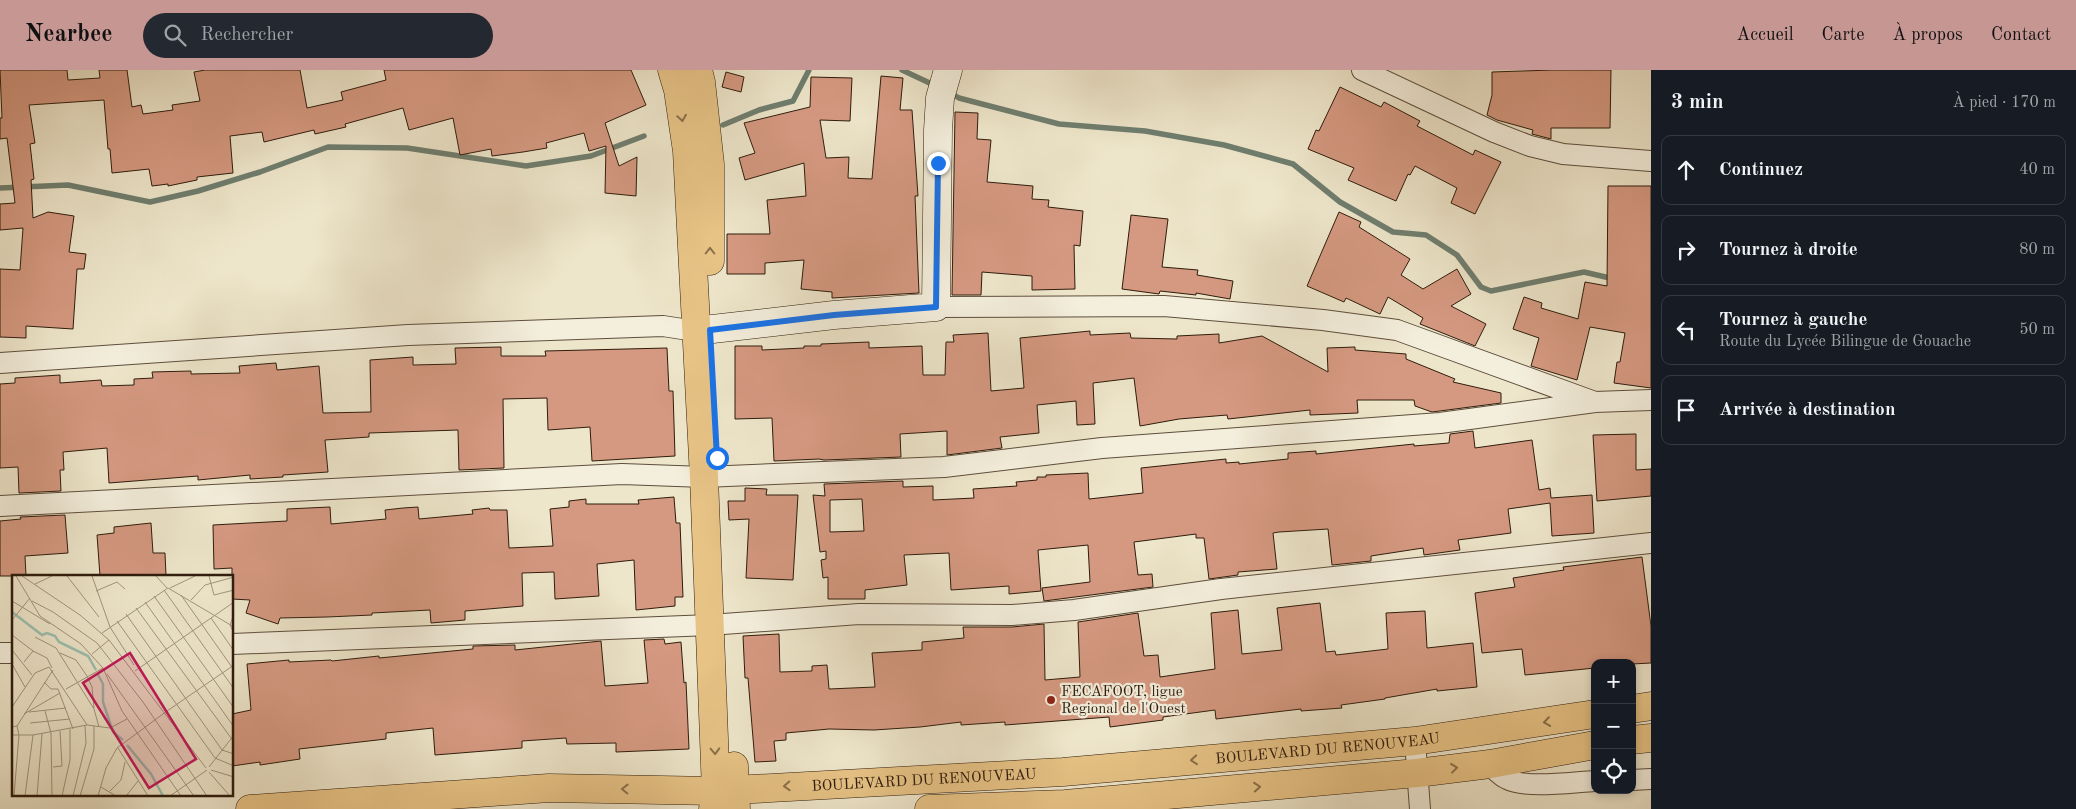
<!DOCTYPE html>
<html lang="fr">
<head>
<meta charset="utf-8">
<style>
  body { margin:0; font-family:"Old Standard TT",serif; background:#242831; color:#f1f3f6 }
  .controls { position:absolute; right:15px; bottom:15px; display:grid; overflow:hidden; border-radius:10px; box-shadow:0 2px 8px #0003 }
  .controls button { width:45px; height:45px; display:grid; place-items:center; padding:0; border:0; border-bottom:1px solid #363941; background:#171b24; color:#f1f3f6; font:25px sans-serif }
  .stop { position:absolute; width:15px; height:15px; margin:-11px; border:4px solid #1a73e8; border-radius:50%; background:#fff }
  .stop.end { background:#1a73e8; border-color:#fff; box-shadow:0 1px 5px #0008 }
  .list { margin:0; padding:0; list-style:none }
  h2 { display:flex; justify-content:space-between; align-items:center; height:65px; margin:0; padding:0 20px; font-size:21px }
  h2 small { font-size:16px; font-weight:400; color:#9ea1a6 }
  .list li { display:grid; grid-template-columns:32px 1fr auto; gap:15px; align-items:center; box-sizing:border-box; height:70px; margin:0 10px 10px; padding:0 10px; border:1px solid #363941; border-radius:10px }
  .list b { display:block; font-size:19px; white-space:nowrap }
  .list p { margin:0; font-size:16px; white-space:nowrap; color:#9ea1a6 }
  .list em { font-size:16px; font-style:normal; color:#9ea1a6 }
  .icon { flex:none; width:28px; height:28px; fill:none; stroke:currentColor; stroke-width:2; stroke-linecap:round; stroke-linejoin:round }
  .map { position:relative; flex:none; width:1651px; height:739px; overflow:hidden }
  header { display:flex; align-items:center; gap:30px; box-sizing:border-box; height:70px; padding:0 25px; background:#c59692; color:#111 }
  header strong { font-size:24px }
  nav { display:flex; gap:28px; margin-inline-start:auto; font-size:18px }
  .search { width:350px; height:45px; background:#242831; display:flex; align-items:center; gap:12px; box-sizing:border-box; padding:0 18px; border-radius:28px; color:#9ea1a6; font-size:19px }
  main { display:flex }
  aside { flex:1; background:#171b24 }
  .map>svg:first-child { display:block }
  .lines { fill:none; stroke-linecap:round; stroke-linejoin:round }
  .stream { stroke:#6f7e6f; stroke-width:5.5 }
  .building { fill:#d59981; stroke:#2e1c0c; fill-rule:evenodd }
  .street-casing { stroke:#5e4e3c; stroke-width:22 }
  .secondary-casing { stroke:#2e1c0c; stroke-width:29 }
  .primary-casing { stroke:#2e1c0c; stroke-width:29 }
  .highway-casing { stroke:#2e1c0c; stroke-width:29 }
  .street { stroke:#f4efdd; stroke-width:20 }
  .secondary { stroke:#f4efdd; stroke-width:28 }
  .primary { stroke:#e7c386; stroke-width:28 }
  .highway { stroke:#e7c386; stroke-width:28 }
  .oneway { stroke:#8a7049 }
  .route { stroke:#1a73e8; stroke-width:6 }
  .poi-dot { fill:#8f2418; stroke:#f4efdd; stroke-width:2 }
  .labels { text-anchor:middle; stroke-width:4.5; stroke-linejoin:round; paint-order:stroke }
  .poi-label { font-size:15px; fill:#2e1c0c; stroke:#f4efdd; text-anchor:start }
  .street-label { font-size:15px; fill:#2e1c0c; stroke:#f4efdd }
  .inset-river { fill:none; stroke:#9bc0b1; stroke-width:2.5 }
  .inset-road { fill:none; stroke:#a1957f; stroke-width:1 }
  .view { fill:#c2185b; fill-opacity:0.15; stroke:#c2185b; stroke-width:2.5 }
  .inset-edge { fill:none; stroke:#2e1c0c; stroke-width:2.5 }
</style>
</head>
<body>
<header>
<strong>Nearbee</strong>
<div class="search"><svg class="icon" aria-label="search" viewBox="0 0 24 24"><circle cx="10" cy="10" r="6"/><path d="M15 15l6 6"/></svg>Rechercher</div>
<nav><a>Accueil</a><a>Carte</a><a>À propos</a><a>Contact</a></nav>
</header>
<main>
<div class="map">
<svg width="1651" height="739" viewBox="0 0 1651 739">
  <rect width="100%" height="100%" fill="#eee6cb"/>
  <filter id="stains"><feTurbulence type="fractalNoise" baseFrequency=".004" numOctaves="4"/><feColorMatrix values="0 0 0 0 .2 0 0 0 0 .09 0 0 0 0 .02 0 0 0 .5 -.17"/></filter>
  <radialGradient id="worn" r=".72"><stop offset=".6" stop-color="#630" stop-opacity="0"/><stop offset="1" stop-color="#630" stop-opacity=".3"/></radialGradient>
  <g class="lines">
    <path class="stream" d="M 902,0 L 936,16
      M 949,22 L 959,28 L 1059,54 L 1145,61 L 1224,75 L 1293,94 L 1340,132 L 1393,162 L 1426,165 L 1457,185 L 1481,217 L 1491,221 L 1584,202 L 1614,209
      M 723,55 L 759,40 L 793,31 L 809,0
      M 0,118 L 68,115 L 150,132 L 198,121 L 260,102 L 328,77 L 407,78 L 526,96 L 591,86 L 644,66"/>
  </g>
  <path class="building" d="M 0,0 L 67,0 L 68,10 L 100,8 L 99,0 L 127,0 L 132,37 L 141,35 L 143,44 L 173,40 L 172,35 L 200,31 L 194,2 L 205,0 L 300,0 L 307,38 L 343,30 L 341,22 L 386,10 L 384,0 L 631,0 L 646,35 L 605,53 L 619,96 L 637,87 L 636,126 L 605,123 L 606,76 L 589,81 L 584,63 L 546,73 L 547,78 L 523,82 L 492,86 L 491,79 L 460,85 L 453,48 L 409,60 L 403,38 L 345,54 L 346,57 L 315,64 L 314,60 L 264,72 L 262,62 L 230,66 L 233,103 L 197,107 L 197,110 L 168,116 L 168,114 L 152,116 L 149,99 L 112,103 L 110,79 L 108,79 L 104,30 L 29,35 L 35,73 L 30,74 L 34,109 L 31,110 L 33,148 L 48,142 L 74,146 L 69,182 L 86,184 L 84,199 L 77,199 L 73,259 L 26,256 L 26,268 L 0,267 L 0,199 L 20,200 L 23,158 L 0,160 L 0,134 L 15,133 L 7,68 L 0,69 L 0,48 L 2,48 Z
    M 1553,0 L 1611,0 L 1610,58 L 1551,58 L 1551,69 L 1532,64 L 1533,60 L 1497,50 L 1487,45 L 1492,25 L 1492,2 Z
    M 726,2 L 744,7 L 741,22 L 722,17 Z
    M 881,6 L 903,8 L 900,40 L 912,40 L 918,126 L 915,126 L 919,223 L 832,228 L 832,222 L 801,219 L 804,190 L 765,193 L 765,204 L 727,204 L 727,164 L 770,164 L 767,130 L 806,126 L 804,93 L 745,110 L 739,88 L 755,83 L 744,53 L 810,37 L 811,7 L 852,8 L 850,51 L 820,50 L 826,88 L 849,87 L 848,108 L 872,109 Z
    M 1340,17 L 1381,37 L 1384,32 L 1420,51 L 1417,56 L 1473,85 L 1475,80 L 1501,92 L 1475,144 L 1451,133 L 1457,118 L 1415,96 L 1410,105 L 1408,104 L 1396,131 L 1348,110 L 1354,98 L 1308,79 L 1316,60 L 1319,61 Z
    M 955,42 L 978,43 L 977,69 L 991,70 L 987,112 L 1033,116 L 1032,129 L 1049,130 L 1048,137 L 1083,141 L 1080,176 L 1074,175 L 1075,219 L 1032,220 L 1032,206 L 982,202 L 981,225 L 952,225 Z
    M 1608,116 L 1651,116 L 1651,318 L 1614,313 L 1617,292 L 1620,292 L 1625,263 L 1590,257 L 1577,310 L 1531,296 L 1539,268 L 1513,259 L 1524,227 L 1542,233 L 1541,238 L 1578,249 L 1585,212 L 1607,216 Z
    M 1339,142 L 1361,152 L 1359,157 L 1410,189 L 1401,205 L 1423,219 L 1457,199 L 1471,224 L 1451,236 L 1486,254 L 1475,276 L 1420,254 L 1423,248 L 1388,227 L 1380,244 L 1346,228 L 1344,232 L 1307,216 Z
    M 1131,145 L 1168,149 L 1162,197 L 1198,200 L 1197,205 L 1233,211 L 1230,229 L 1196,223 L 1196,225 L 1160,221 L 1159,224 L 1122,219 Z
    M 1090,261 L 1090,265 L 1130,263 L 1131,268 L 1177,269 L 1177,266 L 1219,264 L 1219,273 L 1262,266 L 1328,302 L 1327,278 L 1355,277 L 1355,280 L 1406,284 L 1406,289 L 1455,309 L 1453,312 L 1501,323 L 1501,333 L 1432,342 L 1415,336 L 1414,330 L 1357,330 L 1358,343 L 1310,345 L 1310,340 L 1228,349 L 1227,345 L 1179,349 L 1140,356 L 1134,308 L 1093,313 L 1095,354 L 1077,355 L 1076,331 L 1037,335 L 1039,363 L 1000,367 L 1002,378 L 947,385 L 947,361 L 900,364 L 901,387 L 824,390 L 819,389 L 774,391 L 772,348 L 735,349 L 735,276 L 762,276 L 762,280 L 804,278 L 804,276 L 821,276 L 821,274 L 869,272 L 869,278 L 922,276 L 923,305 L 945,305 L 946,272 L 954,272 L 953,265 L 988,263 L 991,321 L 1024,318 L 1020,268 Z
    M 501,277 L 501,286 L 546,286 L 545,281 L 667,278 L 669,321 L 673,321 L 675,386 L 592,391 L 590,357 L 548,360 L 547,328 L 503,329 L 504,398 L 459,400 L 458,360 L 369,363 L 369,367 L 325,370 L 328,402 L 283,405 L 283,407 L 250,409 L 250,405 L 198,410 L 198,406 L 109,413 L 107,378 L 63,382 L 64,400 L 60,400 L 61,421 L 19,423 L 18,397 L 0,398 L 0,314 L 15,313 L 15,308 L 60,305 L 60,313 L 101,310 L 102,316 L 134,315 L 134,309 L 153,308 L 152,302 L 191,301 L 191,304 L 240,303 L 239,296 L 276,293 L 277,300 L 319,296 L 323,343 L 371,342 L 370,290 L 413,287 L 413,295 L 456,294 L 455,278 Z
    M 1473,361 L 1475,378 L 1532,370 L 1539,420 L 1550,418 L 1551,428 L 1592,425 L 1594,463 L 1552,466 L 1550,433 L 1508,439 L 1511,463 L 1458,470 L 1460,480 L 1424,485 L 1423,478 L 1371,486 L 1371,491 L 1332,495 L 1328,459 L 1279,462 L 1273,463 L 1277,499 L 1238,502 L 1238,505 L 1209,509 L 1204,468 L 1196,468 L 1196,464 L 1134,472 L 1138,505 L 1152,504 L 1153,517 L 1044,531 L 1042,518 L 1090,512 L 1088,475 L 1038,480 L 1041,521 L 1009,524 L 1009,516 L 951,520 L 949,483 L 904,485 L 907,515 L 865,520 L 865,529 L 828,529 L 828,507 L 823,508 L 821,490 L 826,489 L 826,481 L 820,482 L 813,425 L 825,426 L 824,414 L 903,411 L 903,417 L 933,416 L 933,430 L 974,428 L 973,419 L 1017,416 L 1016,412 L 1037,410 L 1037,407 L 1046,407 L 1046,405 L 1088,403 L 1089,429 L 1143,423 L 1141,398 L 1226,389 L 1226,393 L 1239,392 L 1239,394 L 1288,389 L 1288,383 L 1316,381 L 1316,384 L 1414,374 L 1414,376 L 1449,373 L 1450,364 ZM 862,429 L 864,461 L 830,462 L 830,430 Z
    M 1636,364 L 1636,400 L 1651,399 L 1651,426 L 1597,431 L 1593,365 Z
    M 745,418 L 767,419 L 766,425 L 798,425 L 793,510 L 746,508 L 749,449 L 729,450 L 728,431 L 745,431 Z
    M 674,427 L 676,453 L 680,453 L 683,527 L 675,527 L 675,536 L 636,540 L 634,490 L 597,494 L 599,526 L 555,529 L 554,502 L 522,503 L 523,536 L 465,541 L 465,550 L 431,553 L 430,540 L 372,543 L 372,545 L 327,547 L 280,548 L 278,554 L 246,543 L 250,530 L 232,529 L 232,498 L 214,499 L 213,455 L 287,451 L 287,439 L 330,437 L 331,454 L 386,449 L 385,440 L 403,438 L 418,437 L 419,449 L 473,444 L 472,440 L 489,438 L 490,440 L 507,440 L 509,478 L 553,476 L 550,439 L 569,437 L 569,431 L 586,429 L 586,434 L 639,434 L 638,430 Z
    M 65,445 L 68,483 L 25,486 L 26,506 L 0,506 L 0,451 L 21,449 L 20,447 Z
    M 151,453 L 153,483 L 165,483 L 166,506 L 100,506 L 97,465 L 114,463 L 114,457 Z
    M 1642,487 L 1651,556 L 1651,593 L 1632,594 L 1632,593 L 1595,593 L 1595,598 L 1525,605 L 1522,579 L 1482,583 L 1475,523 L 1515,517 L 1513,508 L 1564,500 L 1563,497 Z
    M 1320,533 L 1326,582 L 1335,581 L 1336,585 L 1388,579 L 1386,543 L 1425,541 L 1427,578 L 1473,573 L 1477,617 L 1437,621 L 1437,619 L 1385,628 L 1385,629 L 1341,635 L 1342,638 L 1301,641 L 1301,639 L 1216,649 L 1215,640 L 1163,647 L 1163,650 L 1110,657 L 1109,647 L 1005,655 L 1005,652 L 961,655 L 961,652 L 920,657 L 874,660 L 829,659 L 786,663 L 786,670 L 774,671 L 776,691 L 755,692 L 748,608 L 745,608 L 743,566 L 779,564 L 780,602 L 812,601 L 812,596 L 827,595 L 829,619 L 875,617 L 872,583 L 922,580 L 922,572 L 964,568 L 963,557 L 1012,557 L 1044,554 L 1045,610 L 1080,607 L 1078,552 L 1138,543 L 1144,586 L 1158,585 L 1160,607 L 1215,599 L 1211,543 L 1238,540 L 1242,584 L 1282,580 L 1277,538 Z
    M 664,569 L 665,574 L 681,572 L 684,613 L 686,612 L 689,679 L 616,682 L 616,673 L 567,674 L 566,668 L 522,671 L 522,678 L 435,685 L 433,658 L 386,663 L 386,669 L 299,679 L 300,689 L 260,695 L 260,692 L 232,696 L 232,644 L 251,640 L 247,594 L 289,590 L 289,592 L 331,590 L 332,591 L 379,586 L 379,588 L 473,579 L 473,576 L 515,575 L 515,580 L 601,571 L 605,616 L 648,613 L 644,570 Z"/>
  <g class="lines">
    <g class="street-casing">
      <path id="street" d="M 1362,0 L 1494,62 L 1530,76 L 1563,84 L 1651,91
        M 936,237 L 1164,236 L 1323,250 L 1397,260 L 1595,332 L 1651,330
        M 0,293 L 408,265 L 663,256 L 695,261
        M 0,436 L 622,404 L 704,407 L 944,397 L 1102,378 L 1440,353 L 1595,332
        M 232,574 L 710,555 L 859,544 L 1012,545 L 1074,540 L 1221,519 L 1651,473
        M 0,583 L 14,583
        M 1415,671 L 1420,739
        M 1490,694 C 1495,700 1500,706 1507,709 C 1526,719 1573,712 1595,711
        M 1632,710 L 1651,709"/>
    </g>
    <g class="secondary-casing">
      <path id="secondary" d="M 695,261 L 834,245 L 936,237 L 938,60 L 940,28 L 948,0"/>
    </g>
    <g class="primary-casing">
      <path id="primary" d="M 672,0 L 678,20 L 687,81 L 704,407 L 716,721 L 713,739
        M 698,0 L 701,12 L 710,94 L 710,191
        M 734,696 L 736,739"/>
    </g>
    <g class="highway-casing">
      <g id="highway">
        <path d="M 1632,639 L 1651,636"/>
        <path d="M 1632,670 L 1651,668"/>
        <path id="s1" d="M 250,739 L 549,718 L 716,721 L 1063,702 L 1415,671 L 1595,644"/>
        <path d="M 929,739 L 1065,734 L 1417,703 L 1490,694 L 1595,675"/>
      </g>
    </g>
    <use href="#street" class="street"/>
    <use href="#secondary" class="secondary"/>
    <use href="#primary" class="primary"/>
    <use href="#highway" class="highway"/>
  </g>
  <defs><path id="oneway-chevron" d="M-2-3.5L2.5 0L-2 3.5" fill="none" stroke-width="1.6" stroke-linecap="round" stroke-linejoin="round" transform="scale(1.25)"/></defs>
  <g class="oneway">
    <use href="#oneway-chevron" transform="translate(682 48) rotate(81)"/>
    <use href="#oneway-chevron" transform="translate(710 181) rotate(-90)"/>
    <use href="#oneway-chevron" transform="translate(1547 652) rotate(172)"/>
    <use href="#oneway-chevron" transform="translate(715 681) rotate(88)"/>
    <use href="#oneway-chevron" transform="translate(1194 690) rotate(175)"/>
    <use href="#oneway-chevron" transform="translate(1454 698) rotate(-7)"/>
    <use href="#oneway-chevron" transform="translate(787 716) rotate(177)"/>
    <use href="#oneway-chevron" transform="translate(1257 717) rotate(-5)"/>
    <use href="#oneway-chevron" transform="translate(625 719) rotate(-179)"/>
  </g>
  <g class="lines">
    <path class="route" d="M 717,388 L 710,260 L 834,245 L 936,237 L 938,93"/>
  </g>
  <circle class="poi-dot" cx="1051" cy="630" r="5"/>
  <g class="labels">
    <g class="poi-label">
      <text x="1061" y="626">FECAFOOT, ligue<tspan x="1061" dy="17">Regional de l'Ouest</tspan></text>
    </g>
    <g class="street-label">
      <text dy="5" stroke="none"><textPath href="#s1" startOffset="1080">BOULEVARD DU RENOUVEAU</textPath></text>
      <text dy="5" stroke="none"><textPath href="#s1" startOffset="675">BOULEVARD DU RENOUVEAU</textPath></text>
    </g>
  </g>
  <g transform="translate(12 505)">
    <rect width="221" height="221" fill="#eee6cb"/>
    <path class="inset-river" d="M 0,37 L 30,60 L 35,58 L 43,61 L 47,67 L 76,81 L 84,95M 85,98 L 91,109 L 91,127 L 101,157 L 111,165M 115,170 L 139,199 L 151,221"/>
    <path class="inset-road" d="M 4,1 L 28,41 L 69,69 L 91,93 L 110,136 L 169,221M 10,1 L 68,40 L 97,65 L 194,193M 55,1 L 87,42M 80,1 L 98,52 L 122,90M 144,1 L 155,13M 197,1 L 202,20 L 222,15M 23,9 L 40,1M 158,13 L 183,1M 152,15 L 222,114M 84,16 L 105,7 L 113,14M 169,20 L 222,95M 142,21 L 222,133M 179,25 L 193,10 L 222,2M 0,26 L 38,49M 20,26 L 41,37 L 85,68 L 131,127 L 195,221M 133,27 L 222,152M 124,33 L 222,167M 114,39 L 210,175 L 222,179M 222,39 L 218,50 L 222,58M 199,43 L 222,76M 0,45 L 18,23M 105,46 L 203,183 L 222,191M 90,58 L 156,13 L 222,52M 0,60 L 21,76 L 12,87M 23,62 L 44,73 L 82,134 L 87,152M 0,75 L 20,100M 21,76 L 35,83 L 40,93M 48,78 L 64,85 L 75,101 L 80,112 L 82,133M 80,79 L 97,65M 0,89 L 13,112M 123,96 L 222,27M 95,99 L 182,221M 32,107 L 39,114 L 46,114 L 61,154M 54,114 L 91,93M 0,132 L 23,98 L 37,92 L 75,150M 33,136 L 39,158 L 40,221M 155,136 L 222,90M 17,137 L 54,133M 12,139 L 48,118M 18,148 L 58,144M 5,151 L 41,95M 0,152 L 5,151 L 7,160 L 21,160 L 75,150 L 98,153 L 115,144M 0,160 L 7,160 L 2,221M 106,173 L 136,221M 41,192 L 50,191 L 48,156M 197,192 L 222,160M 199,195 L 222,202M 197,197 L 218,221M 89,212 L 104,221M 98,216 L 109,205 L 113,187M 13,221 L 21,160M 25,221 L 30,159M 50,221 L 58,185 L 58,154M 61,221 L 74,168 L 73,151M 68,221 L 82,174 L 82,151M 86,221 L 94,193 L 105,173 L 155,136M 114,221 L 126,206M 158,221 L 195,195"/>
    <path class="view" d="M 118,78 L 184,184 L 137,213 L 71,108 Z"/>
    <rect width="221" height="221" class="inset-edge"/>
  </g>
  <rect width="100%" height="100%" filter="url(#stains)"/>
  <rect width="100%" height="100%" fill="url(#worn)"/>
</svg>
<div class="controls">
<button>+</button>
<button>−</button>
<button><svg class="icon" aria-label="locate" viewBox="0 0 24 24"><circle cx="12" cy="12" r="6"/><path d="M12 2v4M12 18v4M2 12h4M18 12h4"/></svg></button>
</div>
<div class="stop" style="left:717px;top:388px"></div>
<div class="stop end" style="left:938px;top:93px"></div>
</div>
<aside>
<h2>3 min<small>À pied · 170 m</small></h2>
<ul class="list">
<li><svg class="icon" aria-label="ahead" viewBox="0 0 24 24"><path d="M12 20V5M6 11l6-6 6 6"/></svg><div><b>Continuez</b></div><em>40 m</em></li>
<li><svg class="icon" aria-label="right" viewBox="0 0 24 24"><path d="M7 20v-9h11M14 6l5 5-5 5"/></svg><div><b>Tournez à droite</b></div><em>80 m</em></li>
<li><svg class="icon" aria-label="left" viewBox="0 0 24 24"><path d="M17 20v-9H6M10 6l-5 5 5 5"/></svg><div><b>Tournez à gauche</b><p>Route du Lycée Bilingue de Gouache</p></div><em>50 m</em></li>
<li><svg class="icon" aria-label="arrive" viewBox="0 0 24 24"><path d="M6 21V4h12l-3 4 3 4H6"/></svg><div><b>Arrivée à destination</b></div></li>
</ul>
</aside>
</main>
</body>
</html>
